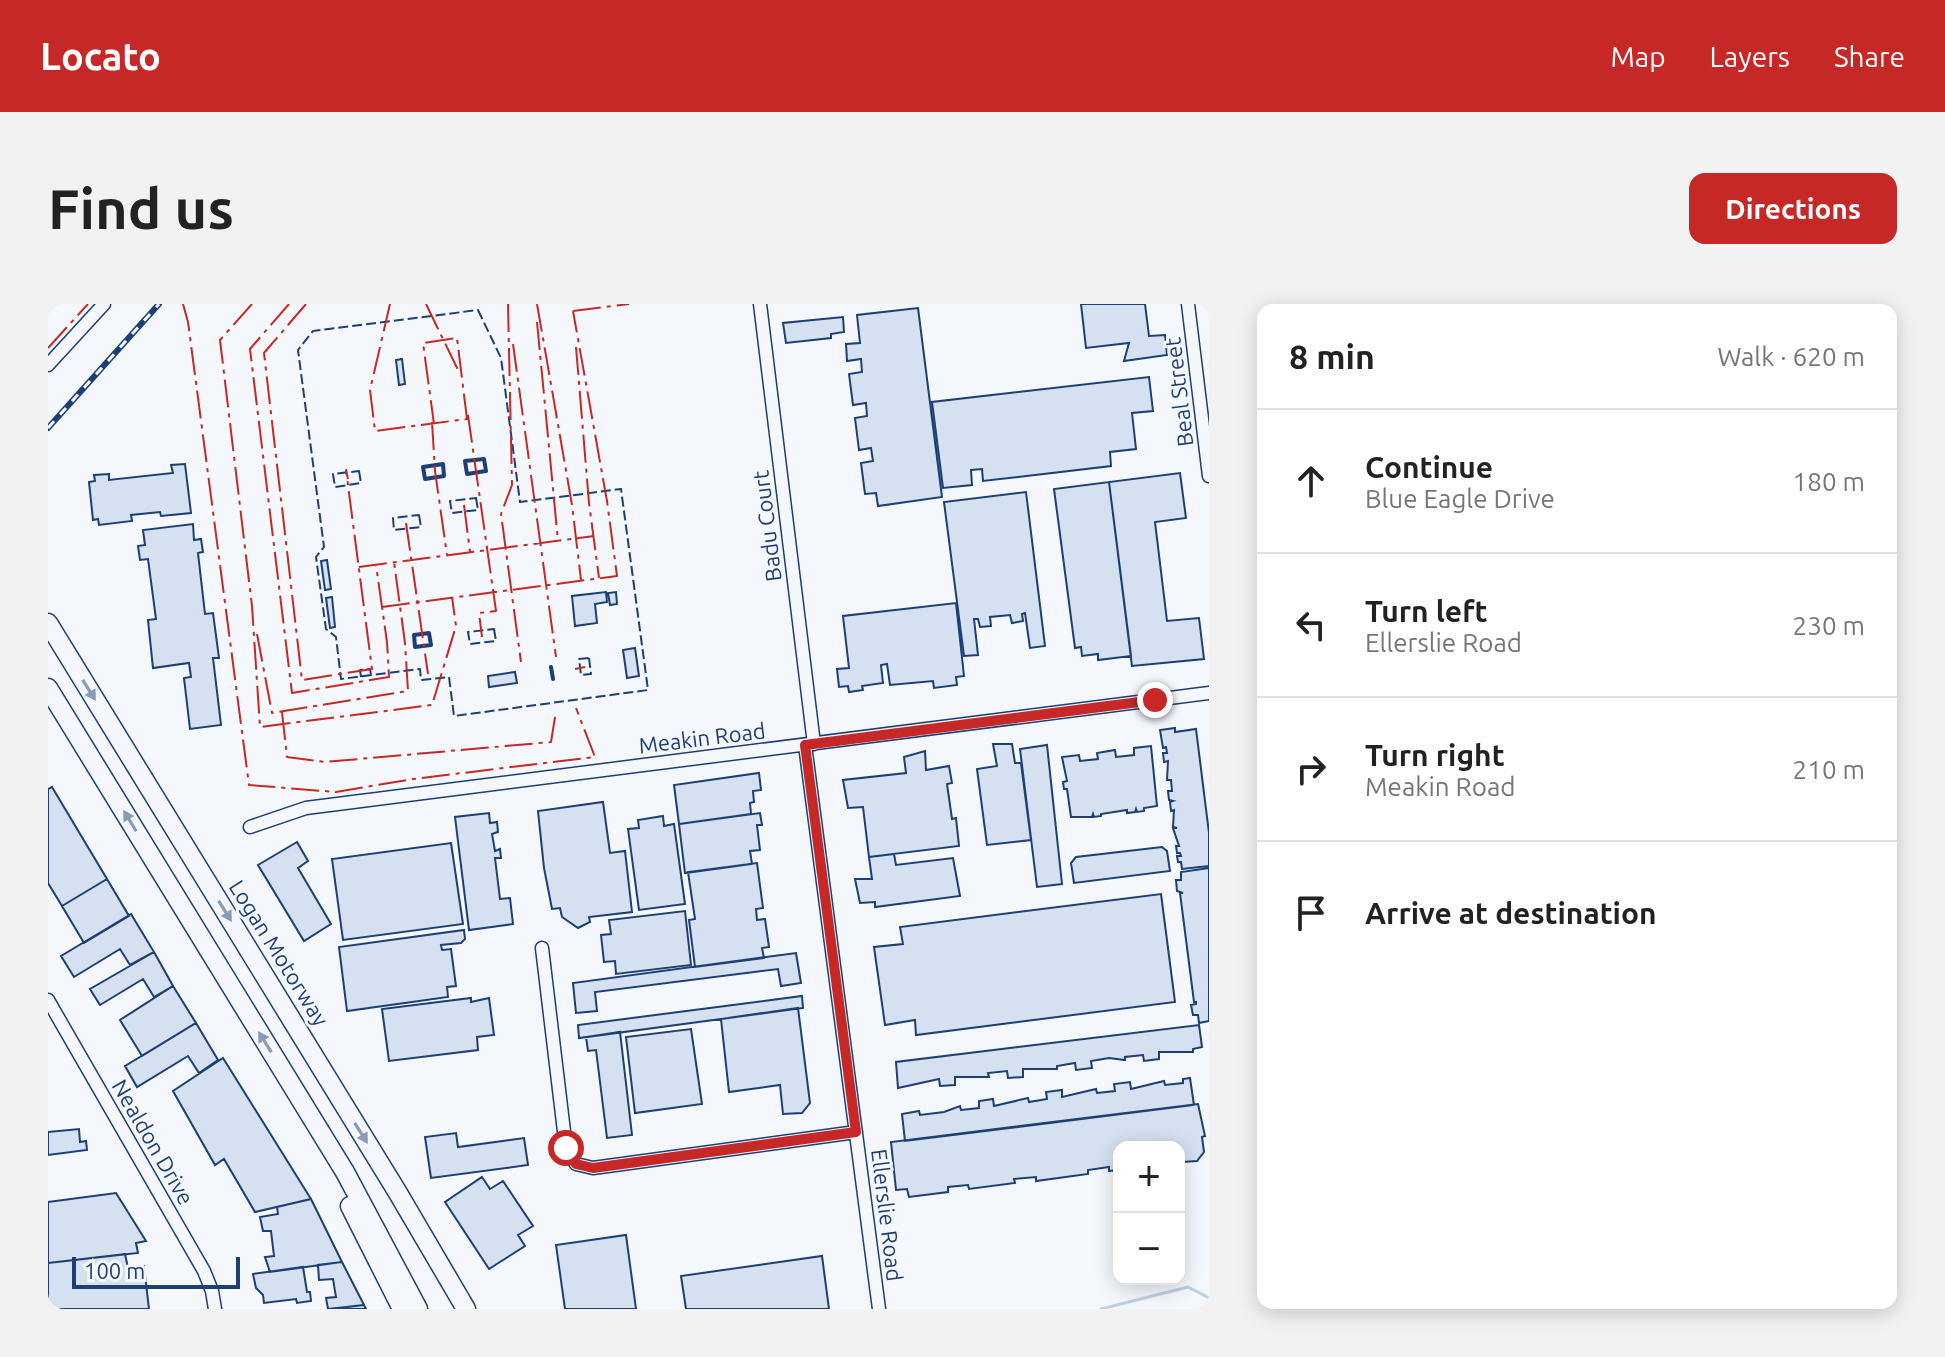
<!DOCTYPE html>
<html lang="en">
<head>
<meta charset="utf-8">
<style>
  body { margin:0; font-family:Ubuntu,sans-serif; background:#f2f2f2; color:#222 }
  .controls { position:absolute; right:24px; bottom:24px; display:grid; overflow:hidden; border-radius:16px; box-shadow:0 4px 20px #0003 }
  .controls button { width:72px; height:72px; display:grid; place-items:center; padding:0; border:0; border-bottom:2px solid #e0e0e0; background:#fff; color:#222; font:40px sans-serif }
  .scale { position:absolute; left:24px; bottom:20px; width:168px; box-sizing:border-box; padding-left:8px; border:4px solid #1d3f73; border-top:0; font-size:22px; line-height:28px; white-space:nowrap; color:#1d3f73; -webkit-text-stroke:6px #f4f7fb; paint-order:stroke }
  .stop { position:absolute; width:24px; height:24px; margin:-18px; border:6px solid #c62828; border-radius:50%; background:#fff }
  .stop.end { background:#c62828; border-color:#fff; box-shadow:0 2px 8px #0008 }
  .list { margin:0; padding:0; list-style:none }
  h2 { display:flex; justify-content:space-between; align-items:center; height:104px; margin:0; padding:0 32px; font-size:34px }
  h2 small { font-size:26px; font-weight:400; color:#767676 }
  .list li { display:grid; grid-template-columns:52px 1fr auto; gap:24px; align-items:center; box-sizing:border-box; height:144px; padding:0 32px; border-top:2px solid #e0e0e0 }
  .list b { display:block; font-size:30px; white-space:nowrap }
  .list p { margin:0; font-size:26px; white-space:nowrap; color:#767676 }
  .list em { font-size:26px; font-style:normal; color:#767676 }
  .icon { flex:none; width:44px; height:44px; fill:none; stroke:currentColor; stroke-width:2; stroke-linecap:round; stroke-linejoin:round }
  .map { position:relative; flex:none; width:1161px; height:1005px; overflow:hidden; border-radius:16px }
  header { display:flex; align-items:center; gap:48px; box-sizing:border-box; height:112px; padding:0 40px; background:#c62828; color:#fff }
  header strong { font-size:38px }
  nav { display:flex; gap:44px; margin-inline-start:auto; font-size:28px }
  .intro { display:flex; align-items:center; justify-content:space-between; box-sizing:border-box; height:192px; padding:0 48px }
  h1 { margin:0; font-size:56px }
  .button { padding:20px 36px; border-radius:16px; background:#c62828; color:#fff; font-size:28px; font-weight:700 }
  main { display:flex; gap:48px; padding:0 48px }
  aside { flex:1; background:#fff; border-radius:16px; box-shadow:0 4px 20px #0003 }
  .map>svg:first-child { display:block }
  .lines { fill:none; stroke-linecap:round; stroke-linejoin:round }
  .stream { stroke:#bed0e5; stroke-width:3 }
  .building { fill:#d5e0f0; stroke:#1d3f73; stroke-width:2 }
  .minor-casing { stroke:#1d3f73; stroke-width:15 }
  .highway-casing { stroke:#1d3f73; stroke-width:21 }
  .minor { stroke:#f4f7fb; stroke-width:12 }
  .highway { stroke:#f4f7fb; stroke-width:18 }
  .rail-casing { stroke:#1d3f73; stroke-width:6 }
  .rail { stroke:#f4f7fb; stroke-width:3; stroke-dasharray:9; stroke-linecap:butt }
  .fence { stroke:#1d3f73; stroke-width:2; stroke-dasharray:10 4; stroke-linecap:butt }
  .wall { stroke:#1d3f73; stroke-width:4 }
  .power { stroke:#c62828; stroke-width:2; stroke-dasharray:28 6 4 6; stroke-linecap:butt }
  .oneway { fill:#889bb7 }
  .route { stroke:#c62828; stroke-width:10 }
  .labels { text-anchor:middle; stroke-width:6; stroke-linejoin:round; paint-order:stroke }
  .street-label { font-size:22px; fill:#1d3f73; stroke:#f4f7fb }
</style>
</head>
<body>
<header>
<strong>Locato</strong>
<nav><a>Map</a><a>Layers</a><a>Share</a></nav>
</header>
<div class="intro"><h1>Find us</h1><a class="button">Directions</a></div>
<main>
<div class="map">
<svg width="1161" height="1005" viewBox="0 0 1161 1005">
  <rect width="100%" height="100%" fill="#f4f7fb"/>
  <g class="lines">
    <path class="stream" d="M 1053,1005 L 1140,983 L 1161,994"/>
  </g>
  <path class="building" d="M 1033,0 L 1097,0 L 1101,32 L 1117,31 L 1119,51 L 1076,57 L 1081,39 L 1038,44 Z
    M 870,4 L 894,193 L 830,202 L 828,189 L 817,190 L 813,159 L 825,157 L 823,144 L 811,146 L 807,114 L 819,112 L 818,99 L 805,101 L 801,70 L 814,68 L 813,55 L 799,57 L 798,40 L 812,39 L 809,11 Z
    M 795,13 L 796,28 L 783,30 L 783,34 L 738,39 L 735,19 Z
    M 354,55 L 357,80 L 351,81 L 348,56 Z
    M 1101,73 L 1105,107 L 1084,109 L 1088,145 L 1062,148 L 1063,162 L 935,177 L 934,165 L 923,166 L 924,181 L 895,184 L 884,98 Z
    M 137,160 L 143,209 L 113,212 L 112,208 L 83,211 L 84,217 L 51,221 L 50,215 L 45,216 L 41,178 L 47,177 L 46,171 L 61,170 L 61,176 L 125,169 L 123,161 Z
    M 1132,169 L 1138,214 L 1107,218 L 1119,317 L 1151,314 L 1156,355 L 1084,362 L 1061,178 Z
    M 1061,178 L 1083,352 L 1050,356 L 1050,350 L 1034,352 L 1033,343 L 1027,344 L 1006,185 Z
    M 978,188 L 997,342 L 982,344 L 977,309 L 974,310 L 975,317 L 964,319 L 962,311 L 942,313 L 943,322 L 932,323 L 930,315 L 926,315 L 930,351 L 916,352 L 896,198 Z
    M 145,220 L 146,236 L 153,235 L 155,248 L 150,249 L 157,310 L 165,309 L 171,354 L 165,354 L 173,421 L 142,425 L 136,374 L 143,373 L 141,359 L 105,364 L 100,316 L 108,315 L 100,255 L 92,256 L 90,242 L 97,241 L 95,226 Z
    M 279,256 L 283,285 L 277,286 L 273,257 Z
    M 558,288 L 559,298 L 547,300 L 549,319 L 527,322 L 524,292 Z
    M 568,288 L 569,300 L 562,301 L 560,289 Z
    M 284,293 L 287,323 L 282,324 L 278,294 Z
    M 908,299 L 916,372 L 908,373 L 909,381 L 886,384 L 885,377 L 842,381 L 839,360 L 833,361 L 835,379 L 814,382 L 815,386 L 801,388 L 800,382 L 791,383 L 789,365 L 801,364 L 795,312 Z
    M 587,344 L 591,372 L 579,374 L 575,346 Z
    M 467,368 L 469,379 L 441,383 L 440,372 Z
    M 1127,424 L 1127,428 L 1148,425 L 1161,529 L 1161,562 L 1134,565 L 1133,558 L 1130,558 L 1129,552 L 1133,552 L 1132,549 L 1129,549 L 1128,542 L 1131,542 L 1125,524 L 1129,524 L 1125,523 L 1126,506 L 1123,507 L 1122,498 L 1125,497 L 1121,496 L 1120,487 L 1124,487 L 1123,476 L 1119,476 L 1120,457 L 1116,458 L 1115,449 L 1119,449 L 1118,443 L 1115,444 L 1112,426 Z
    M 945,440 L 964,440 L 967,459 L 973,459 L 983,536 L 939,541 L 929,465 L 949,462 Z
    M 999,441 L 1014,580 L 989,583 L 972,445 Z
    M 1103,442 L 1109,502 L 1096,504 L 1096,507 L 1089,508 L 1088,505 L 1087,508 L 1079,509 L 1079,506 L 1053,510 L 1053,512 L 1046,513 L 1045,510 L 1044,513 L 1023,513 L 1019,485 L 1016,485 L 1015,478 L 1019,477 L 1014,453 L 1031,451 L 1032,457 L 1050,455 L 1049,449 L 1067,446 L 1068,453 L 1086,451 L 1086,444 Z
    M 877,447 L 878,466 L 901,462 L 904,479 L 899,480 L 904,515 L 908,514 L 911,542 L 821,553 L 815,503 L 800,504 L 795,476 L 858,469 L 856,453 Z
    M 711,469 L 713,486 L 705,487 L 706,498 L 702,499 L 703,510 L 631,520 L 626,481 Z
    M 4,483 L 59,575 L 14,602 L 0,579 L 0,485 Z
    M 555,498 L 562,549 L 577,547 L 584,608 L 541,613 L 542,618 L 530,624 L 514,613 L 512,604 L 504,605 L 496,564 L 490,507 Z
    M 441,509 L 442,519 L 449,518 L 450,528 L 444,530 L 447,547 L 452,545 L 453,554 L 447,554 L 452,595 L 462,594 L 465,620 L 421,626 L 407,513 Z
    M 712,509 L 714,521 L 709,521 L 712,546 L 702,547 L 704,560 L 637,569 L 631,520 Z
    M 615,512 L 616,522 L 626,520 L 637,600 L 591,606 L 580,525 L 591,524 L 590,516 Z
    M 249,538 L 260,557 L 250,564 L 283,620 L 256,637 L 210,561 Z
    M 403,539 L 415,620 L 295,636 L 284,555 Z
    M 1114,543 L 1119,547 L 1122,567 L 1026,579 L 1023,559 L 1028,553 Z
    M 846,550 L 848,561 L 905,554 L 912,592 L 827,603 L 827,598 L 812,599 L 807,575 L 824,575 L 821,553 Z
    M 709,559 L 715,604 L 708,605 L 709,616 L 717,615 L 721,643 L 714,644 L 716,654 L 647,663 L 641,616 L 647,615 L 640,568 Z
    M 1161,564 L 1161,717 L 1151,719 L 1150,711 L 1145,711 L 1143,701 L 1148,700 L 1148,698 L 1146,698 L 1132,589 L 1135,589 L 1129,587 L 1128,576 L 1133,576 L 1133,568 Z
    M 59,575 L 81,612 L 36,639 L 14,602 Z
    M 1113,590 L 1127,698 L 868,731 L 867,716 L 837,721 L 826,643 L 855,640 L 852,623 Z
    M 637,607 L 643,661 L 568,670 L 567,657 L 556,658 L 553,631 L 563,630 L 561,616 Z
    M 83,610 L 106,648 L 82,661 L 72,645 L 26,673 L 13,652 Z
    M 416,626 L 417,635 L 413,639 L 393,641 L 394,646 L 403,645 L 408,682 L 399,683 L 400,693 L 299,707 L 291,643 Z
    M 106,648 L 125,682 L 106,693 L 95,675 L 52,701 L 42,685 Z
    M 748,649 L 753,679 L 733,682 L 730,665 L 547,688 L 549,707 L 528,709 L 525,679 Z
    M 125,682 L 148,719 L 94,752 L 72,716 Z
    M 754,692 L 755,704 L 531,734 L 530,721 Z
    M 423,694 L 423,698 L 441,694 L 446,731 L 429,733 L 430,746 L 341,757 L 334,705 Z
    M 750,704 L 762,799 L 754,809 L 735,810 L 732,781 L 681,788 L 673,715 Z
    M 148,719 L 170,756 L 151,769 L 140,752 L 89,783 L 77,762 Z
    M 1151,721 L 1154,743 L 1145,745 L 1145,748 L 1111,748 L 1111,755 L 1096,757 L 1095,751 L 1077,753 L 1077,756 L 1061,754 L 1043,757 L 1044,764 L 1028,766 L 1027,759 L 1009,762 L 1009,765 L 975,765 L 975,773 L 960,774 L 959,767 L 940,769 L 941,773 L 907,773 L 907,781 L 892,782 L 891,775 L 850,784 L 848,758 Z
    M 643,725 L 654,800 L 587,809 L 578,733 Z
    M 572,728 L 584,831 L 559,834 L 548,746 L 540,747 L 538,733 Z
    M 175,754 L 263,895 L 207,908 L 176,855 L 167,861 L 125,787 Z
    M 1142,774 L 1146,801 L 857,837 L 854,810 L 871,807 L 872,811 L 896,808 L 912,802 L 913,806 L 931,804 L 931,797 L 945,795 L 946,802 L 980,794 L 981,798 L 999,795 L 998,788 L 1014,786 L 1014,793 L 1048,785 L 1049,789 L 1067,787 L 1066,780 L 1082,778 L 1083,785 L 1116,777 L 1117,781 L 1135,779 L 1135,775 Z
    M 1150,800 L 1157,832 L 1154,833 L 1156,848 L 1149,857 L 1134,858 L 1134,855 L 1131,855 L 1131,843 L 1071,843 L 1071,866 L 1061,867 L 1061,863 L 1040,866 L 1040,870 L 988,877 L 988,873 L 966,875 L 967,879 L 921,885 L 920,881 L 900,883 L 900,888 L 861,893 L 859,885 L 848,886 L 843,838 Z
    M 31,825 L 32,838 L 38,837 L 39,846 L 0,851 L 0,828 Z
    M 408,829 L 410,843 L 476,834 L 480,861 L 383,874 L 377,833 Z
    M 434,873 L 442,885 L 455,877 L 485,922 L 470,931 L 477,942 L 441,965 L 397,898 Z
    M 68,889 L 98,937 L 88,939 L 90,949 L 0,959 L 0,898 Z
    M 263,895 L 294,958 L 222,968 L 217,953 L 226,952 L 223,927 L 215,927 L 212,913 L 230,910 L 229,903 Z
    M 578,931 L 588,1005 L 517,1005 L 508,941 Z
    M 77,950 L 80,964 L 96,962 L 101,1005 L 0,1005 L 0,959 Z
    M 774,952 L 781,1005 L 638,1005 L 633,972 Z
    M 294,958 L 316,1001 L 280,1005 L 278,994 L 288,993 L 285,975 L 271,976 L 270,961 Z
    M 255,963 L 259,988 L 262,988 L 263,997 L 249,999 L 248,995 L 216,999 L 215,991 L 208,984 L 205,970 Z
    M 316,1001 L 318,1005 L 283,1005 Z"/>
  <g class="lines">
    <g class="minor-casing">
      <path id="minor" d="M 712,0 L 766,440
        M 1140,0 L 1161,172
        M 0,61 L 56,0
        M 757,441 L 831,1005
        M 202,523 L 258,504 L 1161,389
        M 494,644 L 518,844 L 528,860 L 545,864 L 808,828
        M 0,696 L 156,967 L 164,987 L 167,1005"/>
    </g>
    <g class="highway-casing">
      <path id="highway" d="M 0,319 L 350,889 L 418,1005
        M 0,384 L 297,868 L 370,1005
        M 302,902 L 354,1005"/>
    </g>
    <use href="#minor" class="minor"/>
    <use href="#highway" class="highway"/>
    <g class="rail-casing">
      <path id="rail" d="M 0,124 L 111,0"/>
    </g>
    <use href="#rail" class="rail"/>
    <path class="fence" d="M 430,6 L 453,54 L 472,198 L 573,185 L 600,386 L 406,412 L 401,373 L 373,376 L 372,365 L 293,375 L 288,333 L 278,325 L 268,253 L 276,243 L 250,46 L 265,27 Z
      M 311,167 L 313,179 L 287,183 L 285,170 Z
      M 428,194 L 430,206 L 404,209 L 402,197 Z
      M 371,211 L 373,223 L 346,226 L 345,214 Z
      M 446,325 L 448,337 L 422,340 L 420,328 Z
      M 541,354 L 543,370 L 533,371 L 531,355 Z
      M 313,373 L 312,366 L 322,365 L 323,371"/>
    <path class="wall" d="M 436,155 L 438,167 L 419,170 L 417,157 Z
      M 395,160 L 396,172 L 377,175 L 375,163 Z
      M 381,329 L 383,341 L 367,343 L 366,331 Z
      M 503,363 L 505,375"/>
    <path class="power" d="M 135,0 L 140,18 L 201,481 L 288,488 L 365,475 L 547,453 L 528,404
      M 204,0 L 172,36 L 204,302 L 212,423 L 384,401 L 408,322 L 404,293
      M 241,0 L 202,45 L 244,389 L 341,373 L 339,338 L 328,261
      M 258,0 L 216,49 L 254,376 L 324,365 L 298,166 L 300,175
      M 342,0 L 322,86 L 327,127 L 419,115 L 409,34 L 375,39 L 386,120
      M 378,0 L 411,68
      M 460,0 L 464,181 L 453,210 L 473,358
      M 489,0 L 524,201 L 533,276
      M 525,7 L 581,0
      M 489,18 L 510,237
      M 465,40 L 508,353
      M 528,43 L 541,199 L 551,274
      M 0,44 L 40,0
      M 420,111 L 448,307 L 431,309 L 434,333
      M 384,118 L 387,167 L 399,251
      M 416,201 L 422,248
      M 358,219 L 380,370
      M 311,263 L 546,232
      M 334,303 L 569,272 L 559,197 L 525,7
      M 209,330 L 224,409 L 360,387 L 357,339 L 346,258
      M 527,365 L 537,363
      M 234,408 L 239,453 L 277,458 L 503,438 L 508,407"/>
  </g>
  <defs><path id="oneway-solid" d="M-6-.8H1V-3.2L6.5 0L1 3.2V.8H-6Z" transform="scale(2)"/></defs>
  <g class="oneway">
    <use href="#oneway-solid" transform="translate(41 386) rotate(58)"/>
    <use href="#oneway-solid" transform="translate(82 517) rotate(-121)"/>
    <use href="#oneway-solid" transform="translate(177 607) rotate(58)"/>
    <use href="#oneway-solid" transform="translate(217 738) rotate(-122)"/>
    <use href="#oneway-solid" transform="translate(313 829) rotate(58)"/>
  </g>
  <g class="lines">
    <path class="route" d="M 518,844 L 528,860 L 545,864 L 808,828 L 757,441 L 1107,396"/>
  </g>
  <g class="labels">
    <g class="street-label">
      <text transform="translate(1131 88) rotate(-97)" y="8">Beal Street</text>
      <text transform="translate(719 222) rotate(-97)" y="8">Badu Court</text>
      <text transform="translate(654 434) rotate(-7)" y="8">Meakin Road</text>
      <text transform="translate(231 649) rotate(58)" y="8">Logan Motorway</text>
      <text transform="translate(105 838) rotate(60)" y="8">Nealdon Drive</text>
      <text transform="translate(839 911) rotate(83)" y="8">Ellerslie Road</text>
    </g>
  </g>
</svg>
<div class="controls">
<button>+</button>
<button>−</button>
</div>
<div class="scale">100 m</div>
<div class="stop" style="left:518px;top:844px"></div>
<div class="stop end" style="left:1107px;top:396px"></div>
</div>
<aside>
<h2>8 min<small>Walk · 620 m</small></h2>
<ul class="list">
<li><svg class="icon" aria-label="ahead" viewBox="0 0 24 24"><path d="M12 20V5M6 11l6-6 6 6"/></svg><div><b>Continue</b><p>Blue Eagle Drive</p></div><em>180 m</em></li>
<li><svg class="icon" aria-label="left" viewBox="0 0 24 24"><path d="M17 20v-9H6M10 6l-5 5 5 5"/></svg><div><b>Turn left</b><p>Ellerslie Road</p></div><em>230 m</em></li>
<li><svg class="icon" aria-label="right" viewBox="0 0 24 24"><path d="M7 20v-9h11M14 6l5 5-5 5"/></svg><div><b>Turn right</b><p>Meakin Road</p></div><em>210 m</em></li>
<li><svg class="icon" aria-label="arrive" viewBox="0 0 24 24"><path d="M6 21V4h12l-3 4 3 4H6"/></svg><div><b>Arrive at destination</b></div></li>
</ul>
</aside>
</main>
</body>
</html>
